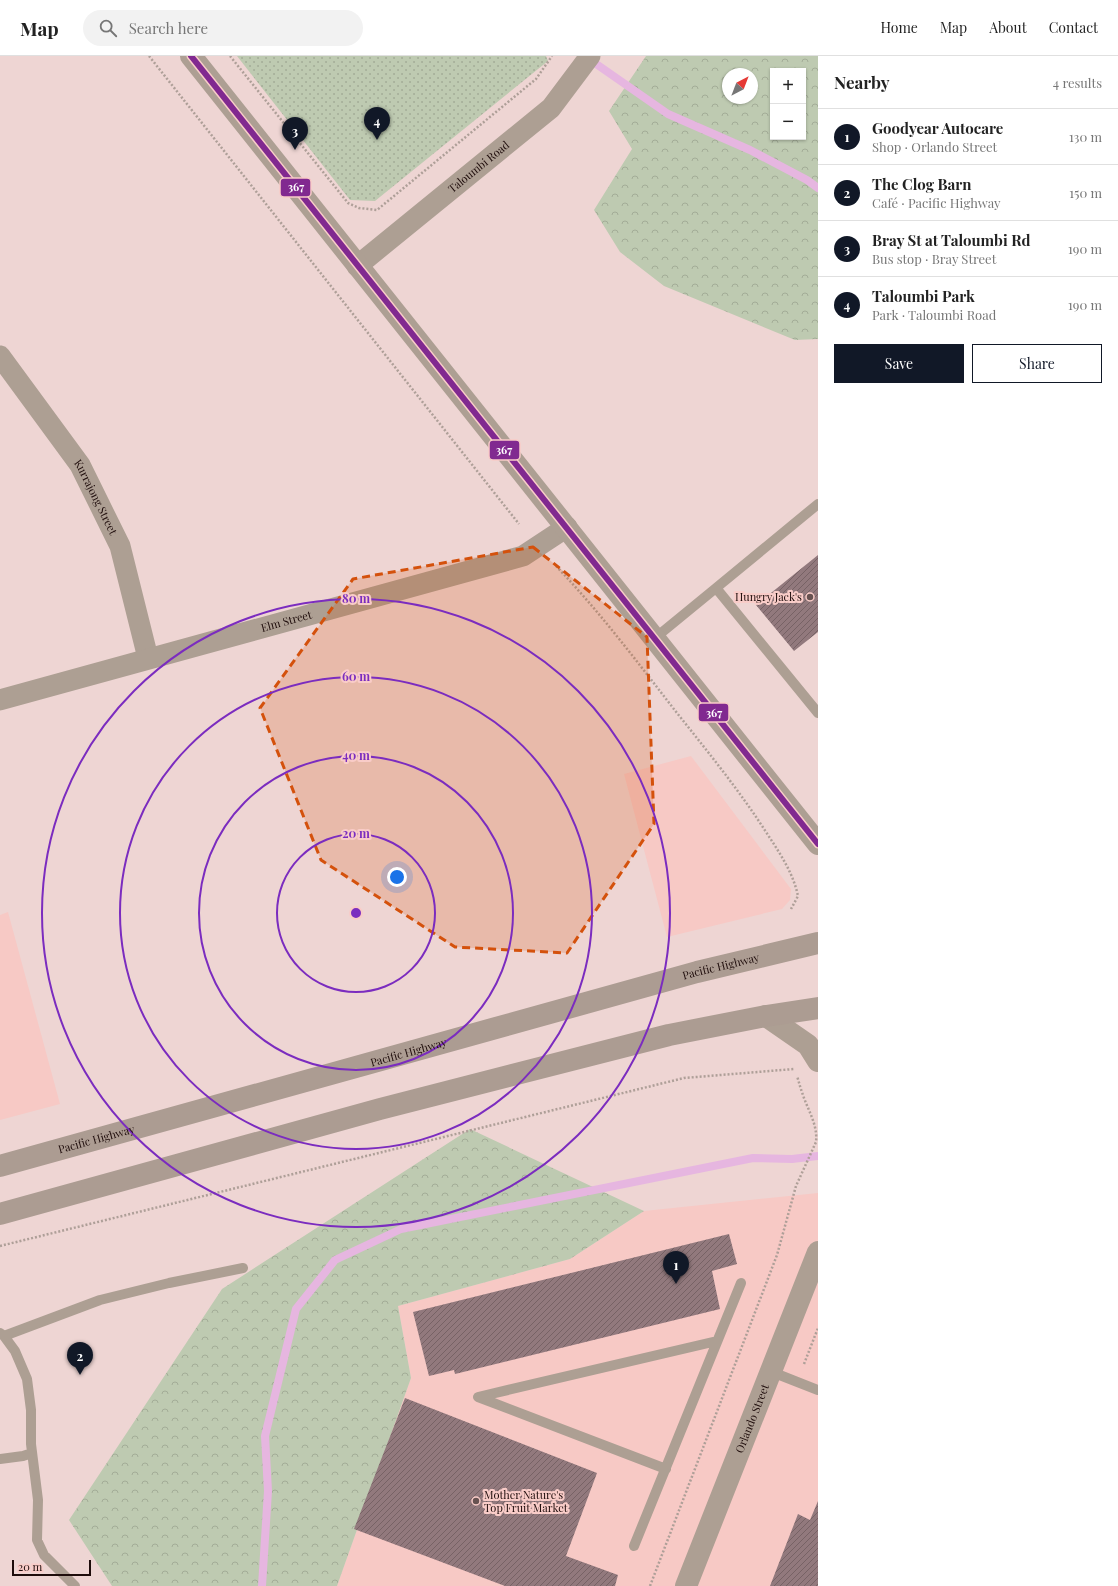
<!DOCTYPE html>
<html lang="en">
<head>
<meta charset="utf-8">
<style>
  body { margin:0; font-family:"Playfair Display",serif; background:#f2f2f2; color:#222 }
  .controls { position:absolute; right:12px; top:12px; display:grid; overflow:hidden; border-radius:0px; box-shadow:0 1px 3px #0004 }
  .controls button { width:36px; height:36px; display:grid; place-items:center; padding:0; border:0; border-bottom:1px solid #e0e0e0; background:#fff; color:#222; font:20px sans-serif }
  .compass { position:absolute; left:722px; top:12px; width:36px; height:36px; border-radius:50%; background:#fff; box-shadow:0 1px 3px #0004; rotate:42deg }
  .scale { position:absolute; left:12px; bottom:10px; width:79px; box-sizing:border-box; padding-left:4px; border:2px solid #1e0c0b; border-top:0; font-size:11px; line-height:14px; white-space:nowrap; color:#1e0c0b; -webkit-text-stroke:3px #f9ccc8; paint-order:stroke }
  .you { position:absolute; left:397px; top:821px; width:14px; height:14px; margin:-10px; border:3px solid #fff; border-radius:50%; background:#1a73e8; box-shadow:0 0 0 6px #1a73e833 }
  .badge { display:grid; place-items:center; width:26px; height:26px; border-radius:50%; background:#111827; color:#fff; font-size:13px; font-weight:700 }
  .pin { position:absolute; translate:-50% -33px; filter:drop-shadow(0 1px 2px #0008) }
  .pin::after { content:''; position:absolute; top:21px; width:14px; height:12px; background:inherit; clip-path:polygon(0 0,100% 0,50% 100%) }
  .list { margin:0; padding:0; list-style:none }
  h2 { display:flex; justify-content:space-between; align-items:center; height:52px; margin:0; padding:0 16px; font-size:17px }
  h2 small { font-size:13px; font-weight:400; color:#767676 }
  .list li { display:grid; grid-template-columns:26px 1fr auto; gap:12px; align-items:center; box-sizing:border-box; height:56px; padding:0 16px; border-top:1px solid #e0e0e0 }
  .list b { display:block; font-size:15px; white-space:nowrap }
  .list p { margin:0; font-size:13px; white-space:nowrap; color:#767676 }
  .list em { font-size:13px; font-style:normal; color:#767676 }
  .actions { display:flex; gap:8px; padding:12px 16px }
  .actions a { flex:1; padding:9px 0; border:1px solid #111827; border-radius:0px; text-align:center; font-size:14px; color:#111827 }
  .actions .main { background:#111827; color:#fff }
  .icon { flex:none; width:22px; height:22px; fill:none; stroke:currentColor; stroke-width:2; stroke-linecap:round; stroke-linejoin:round }
  .map { position:relative; flex:none; width:818px; height:1530px; overflow:hidden }
  header { display:flex; align-items:center; gap:24px; box-sizing:border-box; height:56px; padding:0 20px; background:#fff; border-bottom:1px solid #e0e0e0 }
  header strong { font-size:19px }
  nav { display:flex; gap:22px; margin-inline-start:auto; font-size:14px }
  .search { width:280px; height:36px; background:#f2f2f2; display:flex; align-items:center; gap:10px; box-sizing:border-box; padding:0 14px; border-radius:22px; color:#767676; font-size:15px }
  main { display:flex }
  aside { flex:1; background:#fff }
  .map>svg:first-child { display:block }
  .built { fill:#f7c9c5 }
  .forest { fill:url(#forest-crowns); fill-rule:evenodd }
  .park { fill:url(#park-dots) }
  .lines { fill:none; stroke-linecap:round; stroke-linejoin:round }
  .stream { stroke:#e6b6e0; stroke-width:8 }
  .building { fill:url(#building-hatch) }
  .path { stroke:#ae9f98; stroke-width:2.5; stroke-dasharray:2 2; stroke-linecap:butt }
  .service { stroke:#ad9f93; stroke-width:10 }
  .minor { stroke:#ad9f93; stroke-width:21 }
  .tertiary { stroke:#ad9f93; stroke-width:22 }
  .trunk { stroke:#ac9c92; stroke-width:22 }
  .bus-1-casing { stroke:#f9ccc8; stroke-width:9 }
  .bus-1 { stroke:#812990; stroke-width:6 }
  .marked { fill:#d4510c; fill-opacity:0.2; stroke:#d4510c; stroke-width:3; stroke-dasharray:8 5; stroke-linejoin:round }
  .ring { fill:none; stroke:#7b2cbf; stroke-width:2 }
  .poi-dot { fill:#675251; stroke:#f9ccc8; stroke-width:1.5 }
  .labels { text-anchor:middle; stroke-width:4; stroke-linejoin:round; paint-order:stroke }
  .street-label { font-size:11px; fill:#1e0c0b; stroke:#f9ccc8 }
  .poi-label { font-size:11px; fill:#1e0c0b; stroke:#f9ccc8; text-anchor:end }
  .centre { fill:#7b2cbf; stroke:#f9ccc8; stroke-width:2 }
  .ring-label { font-size:12px; text-anchor:middle; font-weight:bold; fill:#7b2cbf; stroke:#f9ccc8; stroke-width:4; stroke-linejoin:round; paint-order:stroke }
  .line-badge { stroke:#f9ccc8; stroke-width:1.5 }
  .badge-label { font-size:11px; text-anchor:middle; font-weight:bold; fill:#fff }
</style>
</head>
<body>
<header>
<strong>Map</strong>
<div class="search"><svg class="icon" aria-label="search" viewBox="0 0 24 24"><circle cx="10" cy="10" r="6"/><path d="M15 15l6 6"/></svg>Search here</div>
<nav><a>Home</a><a>Map</a><a>About</a><a>Contact</a></nav>
</header>
<main>
<div class="map">
<svg width="818" height="1530" viewBox="0 0 818 1530">
  <defs>
    <pattern id="forest-crowns" width="20" height="18" patternUnits="userSpaceOnUse"><rect width="20" height="18" fill="#becab1"/><path d="M2 6a3 3 0 1 1 6 0M12 15a3 3 0 1 1 6 0" fill="none" stroke="#a3ac97"/></pattern>
    <pattern id="park-dots" width="8" height="8" patternUnits="userSpaceOnUse"><rect width="8" height="8" fill="#becab1"/><path d="M2 2h.1M6 6h.1" fill="none" stroke="#a3ac97" stroke-width="1.8" stroke-linecap="round"/></pattern>
    <pattern id="building-hatch" width="6" height="6" patternUnits="userSpaceOnUse"><rect width="6" height="6" fill="#92797d"/><path d="M-1 1l2-2M0 6l6-6M5 7l2-2" fill="none" stroke="#776265"/></pattern>
  </defs>
  <rect width="100%" height="100%" fill="#eed5d3"/>
  <path class="built" d="M 691,700 L 791,833 L 790,844 L 782,853 L 667,881 L 624,718 Z
    M 8,856 L 60,1048 L 0,1064 L 0,859 Z
    M 818,1137 L 818,1530 L 337,1530 L 411,1322 L 398,1250 L 570,1203 L 644,1155 Z"/>
  <path class="forest" d="M 646,0 L 818,0 L 818,283 L 795,284 L 664,230 L 620,196 L 594,154 L 632,93 L 609,55 ZM 773,15 L 803,15 L 803,81 L 773,81 ZM 728,18 L 752,18 L 752,42 L 728,42 Z
    M 470,1073 L 644,1155 L 570,1203 L 398,1250 L 411,1322 L 337,1530 L 112,1530 L 69,1464 L 222,1233 Z"/>
  <path class="park" d="M 237,0 L 546,0 L 548,5 L 375,145 L 350,144 Z"/>
  <g class="lines">
    <path class="stream" d="M 589,3 L 668,58 L 750,94 L 807,124 L 818,132
      M 262,1530 L 268,1435 L 265,1380 L 296,1253 L 335,1204 L 401,1173 L 753,1102 L 792,1103 L 818,1100"/>
  </g>
  <path class="building" d="M 818,499 L 818,576 L 794,595 L 756,549 Z
    M 729,1178 L 737,1208 L 712,1215 L 720,1253 L 455,1318 L 454,1314 L 429,1320 L 413,1256 Z
    M 405,1342 L 597,1417 L 566,1500 L 618,1519 L 615,1530 L 505,1530 L 354,1473 Z
    M 818,1445 L 818,1530 L 770,1530 L 798,1458 L 810,1464 Z"/>
  <g class="lines">
    <path class="path" d="M 149,0 L 519,468
      M 230,0 L 348,147 L 359,152 L 377,154 L 536,23 L 552,0
      M 556,510 C 600,556 638,607 677,657 C 708,696 739,734 766,776 C 779,796 793,816 798,840 L 791,853
      M 0,1190 L 684,1022 L 794,1013
      M 804,1308 L 818,1272
      M 650,1530 L 777,1199 L 796,1130 L 816,1086 C 818,1068 807,1053 802,1036 C 800,1031 799,1026 797,1020"/>
    <path class="service" d="M 818,448 L 716,532 L 818,657
      M 655,582 L 716,532
      M 0,1277 L 4,1280 L 15,1295 L 27,1323 L 31,1354 L 31,1388 L 38,1444 L 37,1484 L 44,1499 L 75,1530
      M 4,1280 L 100,1244 L 169,1227 L 243,1212
      M 772,1316 L 818,1334
      M 0,1403 L 23,1400 L 32,1397
      M 666,1413 L 478,1341 L 717,1285
      M 634,1490 L 741,1227"/>
    <g class="minor">
      <path id="s1" d="M 357,210 L 551,52 L 590,0"/>
      <path id="s2" d="M 0,300 L 80,409 L 120,490 L 148,602"/>
      <path id="s3" d="M 0,644 L 523,500 L 567,471"/>
    </g>
    <g class="tertiary">
      <path d="M 191,0 L 818,788"/>
      <path d="M 766,960 L 808,989 L 818,1005"/>
      <path id="s4" d="M 686,1530 L 818,1196"/>
    </g>
    <g class="trunk">
      <path id="s5" d="M 0,1110 L 697,916 L 818,887"/>
      <path d="M 0,1158 L 380,1053 L 669,979 L 766,960 L 818,952"/>
    </g>
    <g class="bus-1-casing">
      <path id="bus-1" d="M 191,0 L 818,788"/>
    </g>
    <use href="#bus-1" class="bus-1"/>
  </g>
  <path class="marked" d="M 533,491 L 647,581 L 654,768 L 567,897 L 455,891 L 321,804 L 260,652 L 353,523 Z"/>
  <g class="ring">
    <circle cx="356" cy="857" r="79"/>
    <circle cx="356" cy="857" r="157"/>
    <circle cx="356" cy="857" r="236"/>
    <circle cx="356" cy="857" r="314"/>
  </g>
  <g class="poi-dot">
    <circle cx="810" cy="541" r="4"/>
    <circle cx="476" cy="1445" r="4"/>
  </g>
  <g class="labels">
    <g class="street-label">
      <text dy="4" stroke="none"><textPath href="#s1" startOffset="157">Taloumbi Road</textPath></text>
      <text dy="4" stroke="none"><textPath href="#s2" startOffset="171">Kurrajong Street</textPath></text>
      <text dy="4" stroke="none"><textPath href="#s3" startOffset="297">Elm Street</textPath></text>
      <text dy="4" stroke="none"><textPath href="#s5" startOffset="748">Pacific Highway</textPath></text>
      <text dy="4" stroke="none"><textPath href="#s5" startOffset="424">Pacific Highway</textPath></text>
      <text dy="4" stroke="none"><textPath href="#s5" startOffset="100">Pacific Highway</textPath></text>
      <text dy="4" stroke="none"><textPath href="#s4" startOffset="180">Orlando Street</textPath></text>
    </g>
    <g class="poi-label">
      <text x="802" y="545">Hungry Jack's</text>
      <text x="484" y="1443" text-anchor="start">Mother Nature's<tspan x="484" dy="13">Top Fruit Market</tspan></text>
    </g>
  </g>
  <circle cx="356" cy="857" r="6" class="centre"/>
  <g class="ring-label">
    <text x="356" y="547">80 m</text>
    <text x="356" y="625">60 m</text>
    <text x="356" y="704">40 m</text>
    <text x="356" y="782">20 m</text>
  </g>
  <g class="line-badge">
    <rect x="280" y="122" width="31" height="19" rx="4" fill="#812990"/>
    <rect x="489" y="384" width="31" height="20" rx="4" fill="#812990"/>
    <rect x="698" y="647" width="31" height="19" rx="4" fill="#812990"/>
  </g>
  <g class="badge-label">
    <text x="296" y="135">367</text>
    <text x="504" y="398">367</text>
    <text x="714" y="661">367</text>
  </g>
</svg>
<div class="controls">
<button>+</button>
<button>−</button>
</div>
<svg class="compass" viewBox="-18 -18 36 36"><path d="M0-13l5 13h-10z" fill="#e53935"/><path d="M0 13l5-13h-10z" fill="#767676"/></svg>
<div class="scale">20 m</div>
<div class="you"></div>
<div class="pin badge" style="left:676px;top:1228px">1</div>
<div class="pin badge" style="left:80px;top:1319px">2</div>
<div class="pin badge" style="left:295px;top:94px">3</div>
<div class="pin badge" style="left:377px;top:84px">4</div>
</div>
<aside>
<h2>Nearby<small>4 results</small></h2>
<ul class="list">
<li><span class="badge">1</span><div><b>Goodyear Autocare</b><p>Shop · Orlando Street</p></div><em>130 m</em></li>
<li><span class="badge">2</span><div><b>The Clog Barn</b><p>Café · Pacific Highway</p></div><em>150 m</em></li>
<li><span class="badge">3</span><div><b>Bray St at Taloumbi Rd</b><p>Bus stop · Bray Street</p></div><em>190 m</em></li>
<li><span class="badge">4</span><div><b>Taloumbi Park</b><p>Park · Taloumbi Road</p></div><em>190 m</em></li>
</ul>
<div class="actions"><a class="main">Save</a><a>Share</a></div>
</aside>
</main>
</body>
</html>
